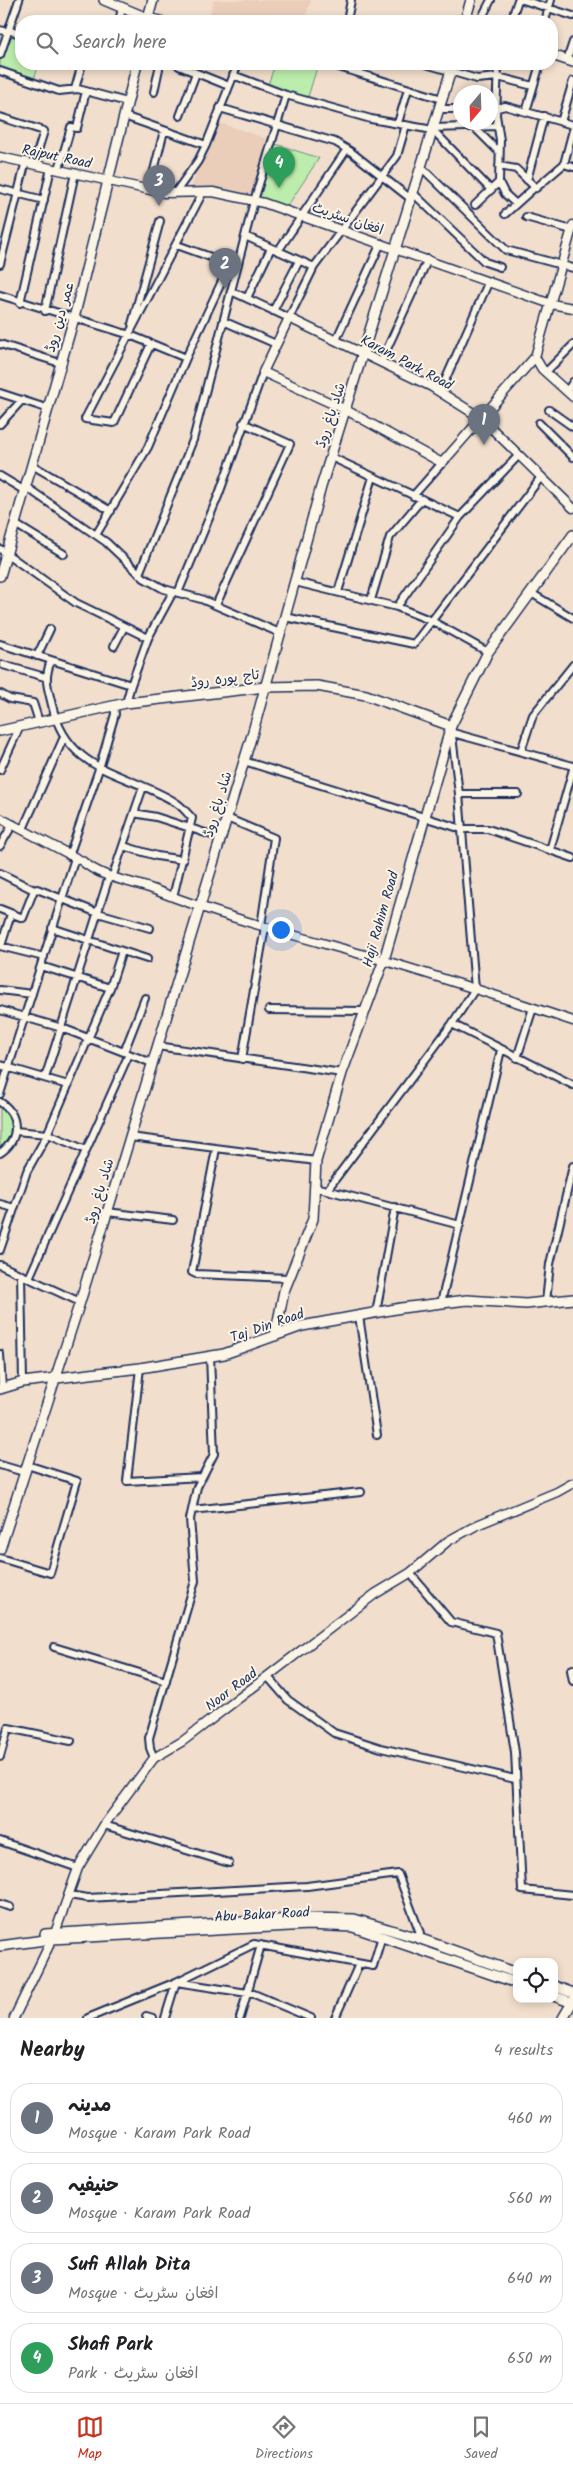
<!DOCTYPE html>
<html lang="en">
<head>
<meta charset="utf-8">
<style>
  body { margin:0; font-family:Kalam,"Playpen Sans Arabic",sans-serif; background:#f6f6f6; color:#202124 }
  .controls { position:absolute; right:15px; bottom:15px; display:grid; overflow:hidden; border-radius:10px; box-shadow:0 2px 8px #0003 }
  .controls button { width:45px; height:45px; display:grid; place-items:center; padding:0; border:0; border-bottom:1px solid #e0e0e0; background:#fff; color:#202124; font:25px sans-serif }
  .compass { position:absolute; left:453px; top:85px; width:45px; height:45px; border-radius:50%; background:#fff; box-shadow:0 2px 8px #0003; rotate:199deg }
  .you { position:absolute; left:280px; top:929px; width:18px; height:18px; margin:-12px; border:4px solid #fff; border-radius:50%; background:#1a73e8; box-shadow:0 0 0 8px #1a73e833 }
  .badge { display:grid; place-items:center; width:32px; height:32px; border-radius:50%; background:#c8321e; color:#fff; font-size:16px; font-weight:700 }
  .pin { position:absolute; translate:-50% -41px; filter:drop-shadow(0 1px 2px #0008) }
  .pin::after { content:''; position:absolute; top:26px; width:18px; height:15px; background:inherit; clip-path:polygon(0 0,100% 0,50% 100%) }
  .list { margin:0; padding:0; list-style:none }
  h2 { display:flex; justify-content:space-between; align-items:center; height:65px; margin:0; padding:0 20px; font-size:21px }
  h2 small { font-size:16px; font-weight:400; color:#757577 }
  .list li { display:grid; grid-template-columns:32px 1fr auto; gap:15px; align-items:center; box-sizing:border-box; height:70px; margin:0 10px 10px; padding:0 10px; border:1px solid #e0e0e0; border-radius:20px }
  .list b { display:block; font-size:19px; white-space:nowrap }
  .list p { margin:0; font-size:16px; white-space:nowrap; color:#757577 }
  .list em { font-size:16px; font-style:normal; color:#757577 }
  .icon { flex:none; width:28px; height:28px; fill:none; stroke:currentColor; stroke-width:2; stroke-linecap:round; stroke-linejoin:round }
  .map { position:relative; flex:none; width:573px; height:2018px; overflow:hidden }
  .search { position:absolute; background:#fff; box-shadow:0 2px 8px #0003; left:15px; right:15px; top:15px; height:55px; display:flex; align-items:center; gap:12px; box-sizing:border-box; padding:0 18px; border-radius:20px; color:#757577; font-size:19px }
  .sheet { height:385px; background:#fff }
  nav { display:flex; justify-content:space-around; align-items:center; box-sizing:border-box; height:70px; border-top:1px solid #e0e0e0; background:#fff; font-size:14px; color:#757577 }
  nav a { display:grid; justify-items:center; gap:2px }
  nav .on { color:#c8321e }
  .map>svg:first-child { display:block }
  .built { fill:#ebceba }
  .green { fill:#bdedac; stroke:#6c8e85 }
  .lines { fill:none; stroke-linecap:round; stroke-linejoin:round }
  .minor-casing { stroke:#1b2f5e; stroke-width:10 }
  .tertiary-casing { stroke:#1b2f5e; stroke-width:11 }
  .secondary-casing { stroke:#1b2f5e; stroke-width:12 }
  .minor { stroke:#fcf5e5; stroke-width:6 }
  .tertiary { stroke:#fcf5e5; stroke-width:8 }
  .secondary { stroke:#fcf5e5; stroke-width:9 }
  .labels { text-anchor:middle; stroke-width:4; stroke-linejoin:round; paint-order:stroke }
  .street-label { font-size:14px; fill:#1b2f5e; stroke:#fcf5e5 }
</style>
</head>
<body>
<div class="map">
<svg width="573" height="2018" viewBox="0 0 573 2018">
  <rect width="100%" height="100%" fill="#f2decc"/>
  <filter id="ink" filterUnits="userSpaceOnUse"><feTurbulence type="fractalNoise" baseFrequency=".02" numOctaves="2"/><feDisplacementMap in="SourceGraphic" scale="10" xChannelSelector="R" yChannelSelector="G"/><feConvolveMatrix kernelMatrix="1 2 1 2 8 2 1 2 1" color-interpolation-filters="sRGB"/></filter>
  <g filter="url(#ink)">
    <path class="built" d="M 214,0 L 311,0 L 304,21 L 207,21 Z
      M 215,121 L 273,141 L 254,201 L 191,193 L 198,161 Z"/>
    <path class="green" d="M 9,30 L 21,35 L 21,64 L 39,64 L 33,82 L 0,71 L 0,55 Z
      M 275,64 L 318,64 L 307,100 L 267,88 Z
      M 272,143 L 319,158 L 285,210 L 254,201 Z
      M 0,1102 L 6,1106 L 15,1131 L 0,1153 Z"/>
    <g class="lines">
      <g class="minor-casing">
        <path id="minor" d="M 523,0 L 573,16
          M 119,21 L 122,8
          M 347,21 L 351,0
          M 480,21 L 491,0
          M 511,21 L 518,0
          M 545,21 L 551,0
          M 0,30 L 8,32
          M 9,30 L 21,35
          M 0,55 L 19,0
          M 567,60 L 573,42
          M 329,64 L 442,99
          M 426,64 L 477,79 L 498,77 L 533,86
          M 498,64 L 496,115 L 500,140 L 499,182 L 505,194 L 516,204
          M 179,66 L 229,86
          M 0,71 L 59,91 L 78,89 L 127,102
          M 233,75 L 286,95 L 371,119 L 433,130 L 491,190
          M 75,89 L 82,64
          M 154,92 L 160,64
          M 220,108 L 335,142 L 350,151 L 411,199
          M 439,109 L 460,109
          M 490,110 L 505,106 L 573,125
          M 526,112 L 540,64
          M 124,116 L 206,145
          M 180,116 L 196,73
          M 0,117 L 44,131 L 34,163
          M 561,122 L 573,81
          M 398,123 L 408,89
          M 474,127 L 499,152
          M 433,128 L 498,126
          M 564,164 L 573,130
          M 499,166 L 516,169 L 536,188 L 564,164 L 573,167
          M 421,167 L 506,250 L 573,268
          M 59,169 L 71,127 L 77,128 L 86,91
          M 527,180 L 544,116
          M 0,189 L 44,200
          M 149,190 L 164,131
          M 175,193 L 198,161 L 206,145 L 238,64
          M 413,193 L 485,262 L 500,267
          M 475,205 L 499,182
          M 505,214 L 535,187
          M 526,217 L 572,230
          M 245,236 L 314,267
          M 177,245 L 233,265
          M 278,251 L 347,149
          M 0,264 L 26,161
          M 231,291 L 289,318 L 314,267 L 397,156 L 406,125
          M 0,295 L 130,335 L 186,358
          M 247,298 L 271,248
          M 20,303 L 51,168
          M 45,311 L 75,173
          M 273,311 L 299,261
          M 223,321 L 276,344
          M 132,324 L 160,221
          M 336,340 L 381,243
          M 0,344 L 60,363
          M 151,344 L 114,423 L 85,419 L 203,192
          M 381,362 L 428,259
          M 546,372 L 573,345
          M 567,391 L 573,382
          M 440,392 L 489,281
          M 0,393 L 46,408
          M 549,410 L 573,427
          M 539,423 L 573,457
          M 0,424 L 22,400
          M 331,457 L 460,517
          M 32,465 L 111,511
          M 0,476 L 25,491
          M 26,487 L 106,542 L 144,578 L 164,589 L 201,599 L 280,633
          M 413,496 L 442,463
          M 15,524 L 64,554
          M 96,535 L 148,447 L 186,358 L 230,264
          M 0,549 L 76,603 L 148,638
          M 139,574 L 193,440 L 254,201 L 286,95
          M 295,582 L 397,607 L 432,621 L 488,652
          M 338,592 L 373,477
          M 178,593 L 219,494 L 263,372
          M 531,593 L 573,618
          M 371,600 L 390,537 L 422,499
          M 216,605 L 290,444 L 243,423
          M 397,607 L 460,517 L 519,455
          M 285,617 L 414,644 L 541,477
          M 0,644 L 131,685 L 148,638 L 173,592
          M 114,646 L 124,627
          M 37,656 L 50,629
          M 51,660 C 44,680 47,684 52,705 C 68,774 125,771 175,802 C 182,806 187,813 192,818 L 173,897
          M 3,665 L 45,677
          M 1,694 L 10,699 L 33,703 L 39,722
          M 126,703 L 131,685
          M 453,733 L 573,766
          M 521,751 L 533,715 L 573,665
          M 244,761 L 462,829 L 488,829 L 573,858
          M 0,770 L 20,726
          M 459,794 L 518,794
          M 134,813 L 156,817 L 221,838
          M 227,818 L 274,838 L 261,926
          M 23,829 L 64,737
          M 0,846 L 13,824
          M 123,846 L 157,856 L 183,860
          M 550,850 L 573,769
          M 69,856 L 99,769 L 115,714 L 114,706
          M 0,873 L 34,890
          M 112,878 L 143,787
          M 0,909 L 23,918 L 34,890 L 37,889 L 98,913 L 150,928
          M 0,946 L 44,957
          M 1,946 L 11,914
          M 122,951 L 147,959
          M 41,966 L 110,988
          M 0,990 L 32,994
          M 0,1010 L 62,1028 L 152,1063
          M 269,1010 L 365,1011
          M 452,1024 L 573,1085
          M 157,1046 L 342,1073
          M 124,1052 L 145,998
          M 517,1058 L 533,1008
          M 242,1059 L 265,927
          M 0,1065 L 68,1085
          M 45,1078 L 109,877
          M 0,1094 L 75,858
          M 0,1102 C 20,1115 20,1140 0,1153
          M 15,1131 L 48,1134 L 86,1150
          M 130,1137 L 316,1161
          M 216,1149 L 192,1272 L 196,1274 L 289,1278
          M 315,1187 L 460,1225
          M 327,1190 L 452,1024 L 475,989 L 459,794 L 451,727
          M 0,1204 L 14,1208
          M 107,1212 L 173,1220
          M 0,1250 L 27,1171 L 46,1137 L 110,988 L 122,951 L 52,928
          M 0,1265 L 80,1302
          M 21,1275 L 23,1382
          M 29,1278 L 129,1054
          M 546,1302 L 550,1264 L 573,1166
          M 441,1303 L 501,1050
          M 376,1313 L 395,1207
          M 359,1316 L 377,1435
          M 0,1354 L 2,1389
          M 140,1368 L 127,1481 L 202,1477
          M 0,1465 L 24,1472
          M 192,1510 L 361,1492
          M 0,1558 L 50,1573 L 77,1481 L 27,1465
          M 410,1573 L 451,1622 L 496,1633 L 515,1752 L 522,1890 L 573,1895
          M 54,1647 L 166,1681
          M 573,1669 L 571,1670 L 573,1681
          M 268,1677 L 288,1700 L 334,1733 L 381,1748 L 515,1779
          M 0,1757 L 8,1728 L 71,1741
          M 154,1758 L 150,1748 L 149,1738 L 195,1581 L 190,1519 L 197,1487 L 214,1454 L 210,1356
          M 104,1825 L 229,1863
          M 0,1841 L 78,1868
          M 68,1895 L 88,1898 L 307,1886 L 398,1874 L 420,1933 L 418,1938
          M 0,1904 L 10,1907
          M 146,2016 L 153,2018
          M 88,2018 L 176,1982 L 254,1994 L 311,2018
          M 165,2018 L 176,1982 L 254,1944 L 373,1966 L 382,1936
          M 240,2018 L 261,1945
          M 335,2018 L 359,1964"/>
      </g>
      <g class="tertiary-casing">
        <path id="tertiary" d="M 0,157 L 164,193 L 213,192 L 264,203 L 551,304 L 573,308
          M 573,225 L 535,357 L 442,463 L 346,410 L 263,372 L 289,318 L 432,387 L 481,418 L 573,508
          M 535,357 L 542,369 L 573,397
          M 0,818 L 82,861 C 103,879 129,880 155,890 C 228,919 306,938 382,960 C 446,979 510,1000 573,1021
          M 14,2018 L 55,1933 L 78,1868 L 104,1825 L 154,1758 L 183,1741 L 375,1594 L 410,1573 L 448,1541 L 477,1525 L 557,1492 L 573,1483"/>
      </g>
      <g class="secondary-casing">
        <path id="secondary" d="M 104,0 L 147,18 L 161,21
          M 147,21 L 153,0
          M 465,21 L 471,0
          M 552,55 L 573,62
          M 0,576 L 74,318 L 137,64
          M 0,731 L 126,703 L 265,687 L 317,686 L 366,695 L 451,726
          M 275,1336 L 284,1291 L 313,1219 L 316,1161 L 342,1073 L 384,960 L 451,726 L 488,652 L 573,535
          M 0,1389 L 23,1382 L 140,1368 L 224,1354 L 302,1326 L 401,1308 L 467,1300 L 526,1304 L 573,1299
          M 0,1549 L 80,1302 L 252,735 L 321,487 L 453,64
          M 45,1934 L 308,1918 L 354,1919 L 418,1938 L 517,1973
          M 0,1946 L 52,1939 L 309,1925 L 353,1927 L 517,1983
          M 554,1986 L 573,1993
          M 554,1996 L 573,2003
          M 563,2018 L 573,2001"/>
      </g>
      <use href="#minor" class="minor"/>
      <use href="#tertiary" class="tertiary"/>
      <use href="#secondary" class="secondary"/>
    </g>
  </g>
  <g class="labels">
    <g class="street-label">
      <text transform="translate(57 156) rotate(12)" y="5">Rajput Road</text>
      <text transform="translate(348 218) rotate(19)" y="5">افغان سٹریٹ</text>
      <text transform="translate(59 317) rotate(-74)" y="5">عمر دین روڈ</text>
      <text transform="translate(407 362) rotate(28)" y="5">Karam Park Road</text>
      <text transform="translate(330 415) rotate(-72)" y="5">شاد باغ روڈ</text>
      <text transform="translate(225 678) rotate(-7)" y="5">تاج پورہ روڈ</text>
      <text transform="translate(217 804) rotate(-73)" y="5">شاد باغ روڈ</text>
      <text transform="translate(380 919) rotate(-74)" y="5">Haji Rahim Road</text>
      <text transform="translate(99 1191) rotate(-73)" y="5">شاد باغ روڈ</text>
      <text transform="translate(267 1325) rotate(-19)" y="5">Taj Din Road</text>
      <text transform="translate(231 1689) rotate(-37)" y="5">Noor Road</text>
      <text transform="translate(262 1914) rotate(-3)" y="5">Abu Bakar Road</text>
    </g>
  </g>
</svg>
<div class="controls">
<button><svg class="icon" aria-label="locate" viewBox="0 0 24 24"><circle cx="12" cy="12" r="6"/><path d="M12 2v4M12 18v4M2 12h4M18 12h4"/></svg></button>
</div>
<svg class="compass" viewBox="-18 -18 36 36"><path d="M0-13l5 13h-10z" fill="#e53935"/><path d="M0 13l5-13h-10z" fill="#757577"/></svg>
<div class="you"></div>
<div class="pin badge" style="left:484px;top:445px;background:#6b7280">1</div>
<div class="pin badge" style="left:225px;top:289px;background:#6b7280">2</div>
<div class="pin badge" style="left:159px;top:206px;background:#6b7280">3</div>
<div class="pin badge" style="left:279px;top:188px;background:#2e9e5b">4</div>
<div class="search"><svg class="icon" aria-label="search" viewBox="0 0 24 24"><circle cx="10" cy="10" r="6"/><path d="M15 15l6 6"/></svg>Search here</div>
</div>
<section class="sheet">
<h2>Nearby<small>4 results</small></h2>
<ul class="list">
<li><span class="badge" style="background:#6b7280">1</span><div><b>مدینہ</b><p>Mosque · Karam Park Road</p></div><em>460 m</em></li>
<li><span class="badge" style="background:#6b7280">2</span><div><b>حنیفیہ</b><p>Mosque · Karam Park Road</p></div><em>560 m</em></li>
<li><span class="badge" style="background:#6b7280">3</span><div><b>Sufi Allah Dita</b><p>Mosque · افغان سٹریٹ</p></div><em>640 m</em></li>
<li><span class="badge" style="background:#2e9e5b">4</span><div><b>Shafi Park</b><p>Park · افغان سٹریٹ</p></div><em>650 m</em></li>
</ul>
</section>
<nav>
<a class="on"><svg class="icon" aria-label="map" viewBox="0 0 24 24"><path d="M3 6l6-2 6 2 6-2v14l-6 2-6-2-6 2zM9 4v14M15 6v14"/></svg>Map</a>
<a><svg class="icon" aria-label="directions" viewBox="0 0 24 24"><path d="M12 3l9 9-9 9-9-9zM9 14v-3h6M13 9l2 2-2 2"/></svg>Directions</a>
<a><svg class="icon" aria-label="saved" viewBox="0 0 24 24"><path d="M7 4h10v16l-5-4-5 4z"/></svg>Saved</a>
</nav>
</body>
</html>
